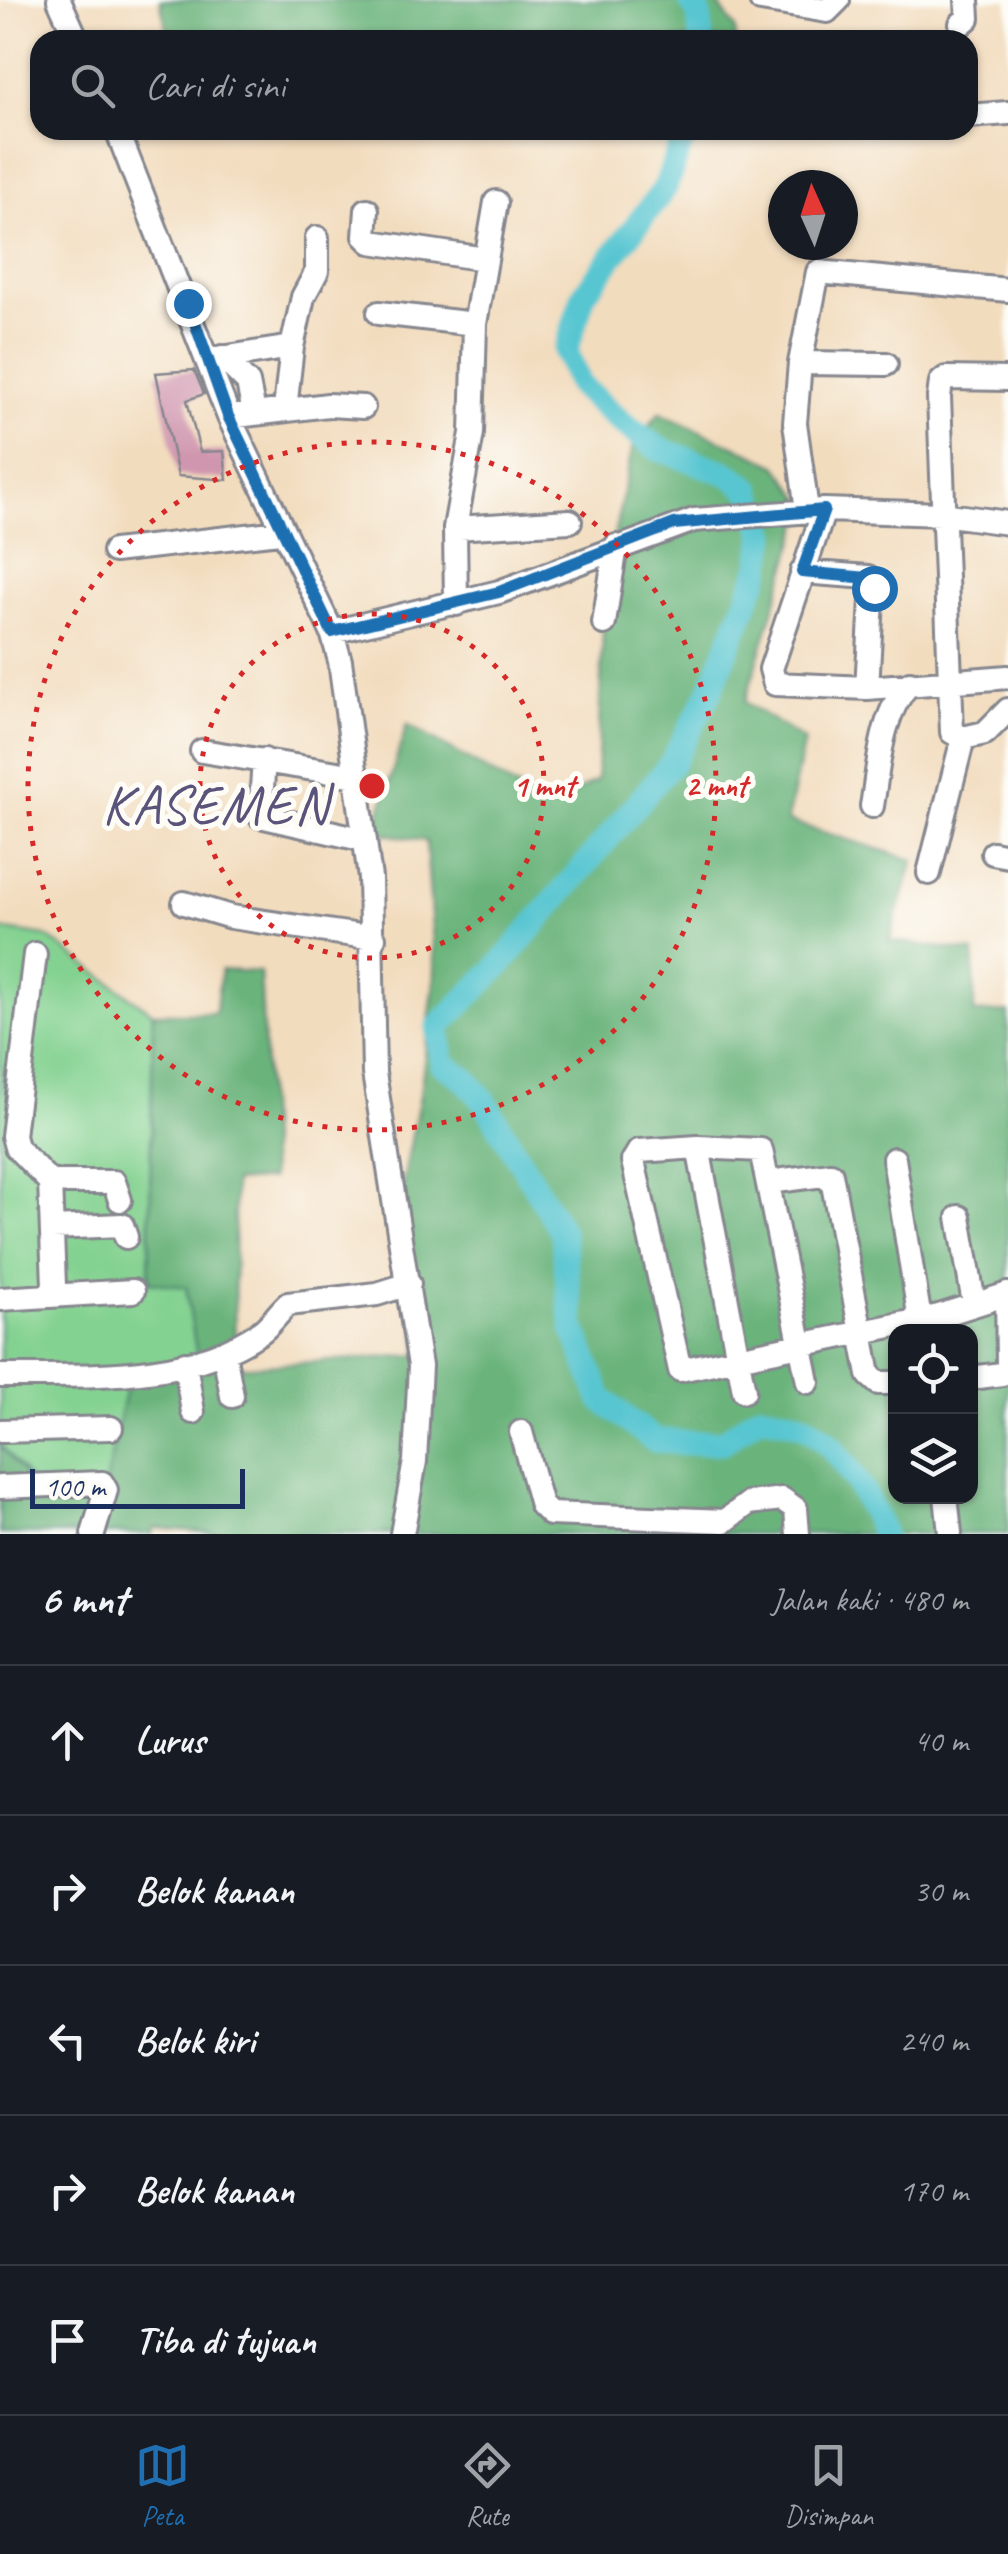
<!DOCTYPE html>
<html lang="id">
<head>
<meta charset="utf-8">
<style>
  body { margin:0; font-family:Caveat,sans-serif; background:#20242c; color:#f1f3f6 }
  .controls { position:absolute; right:30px; bottom:30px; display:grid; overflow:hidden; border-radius:20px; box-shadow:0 2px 8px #0004 }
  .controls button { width:90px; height:90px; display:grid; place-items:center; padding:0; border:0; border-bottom:2px solid #363941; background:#171b24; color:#f1f3f6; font:50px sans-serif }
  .compass { position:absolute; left:768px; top:170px; width:90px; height:90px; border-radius:50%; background:#171b24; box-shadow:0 2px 8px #0004; rotate:357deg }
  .scale { position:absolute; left:30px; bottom:25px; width:215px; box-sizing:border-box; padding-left:10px; border:5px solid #1b2f5e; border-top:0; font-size:28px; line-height:35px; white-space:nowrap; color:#1b2f5e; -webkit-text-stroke:8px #fdfcf7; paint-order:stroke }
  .stop { position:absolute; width:30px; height:30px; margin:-22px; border:8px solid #1f6fb2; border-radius:50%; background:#fff }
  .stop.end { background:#1f6fb2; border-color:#fff; box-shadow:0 2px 10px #0008 }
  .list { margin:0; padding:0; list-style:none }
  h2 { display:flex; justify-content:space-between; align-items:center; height:130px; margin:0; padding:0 40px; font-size:42px }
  h2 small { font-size:32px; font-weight:400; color:#9ea1a6 }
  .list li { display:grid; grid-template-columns:65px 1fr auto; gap:30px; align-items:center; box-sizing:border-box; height:150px; padding:0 40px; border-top:2px solid #363941 }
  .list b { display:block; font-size:38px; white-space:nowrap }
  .list em { font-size:32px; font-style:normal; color:#9ea1a6 }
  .icon { flex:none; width:55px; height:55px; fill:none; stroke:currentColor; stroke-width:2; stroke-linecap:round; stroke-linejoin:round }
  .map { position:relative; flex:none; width:1008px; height:1534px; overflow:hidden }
  .search { position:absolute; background:#171b24; box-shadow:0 2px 8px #0004; left:30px; right:30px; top:30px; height:110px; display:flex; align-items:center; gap:25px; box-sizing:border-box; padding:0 35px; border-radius:30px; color:#9ea1a6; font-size:38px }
  .sheet { height:880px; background:#171b24 }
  nav { display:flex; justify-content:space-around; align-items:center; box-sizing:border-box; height:140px; border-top:2px solid #363941; background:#171b24; font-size:28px; color:#9ea1a6 }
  nav a { display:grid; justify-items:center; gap:5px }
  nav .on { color:#1f6fb2 }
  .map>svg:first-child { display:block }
  .green { fill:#84d291; stroke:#508078; stroke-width:2.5 }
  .forest { fill:#6bb47b; stroke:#43726c; stroke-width:2.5; fill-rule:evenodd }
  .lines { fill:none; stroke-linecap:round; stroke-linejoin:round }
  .river { stroke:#59c6d1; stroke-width:25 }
  .building { fill:#d096af }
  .minor-casing { stroke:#86868e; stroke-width:28 }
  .minor { stroke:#fff; stroke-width:22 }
  .route { stroke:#1f6fb2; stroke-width:12 }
  .ring { fill:none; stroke:#d62828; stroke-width:5; stroke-dasharray:5 10 }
  .labels { text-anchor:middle; stroke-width:10; stroke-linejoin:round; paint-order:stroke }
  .quarter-label { font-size:55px; letter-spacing:2.5px; fill:#5a537a; stroke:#fdfcf7 }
  .centre { fill:#d62828; stroke:#fdfcf7; stroke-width:5 }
  .ring-label { font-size:30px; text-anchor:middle; font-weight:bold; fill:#d62828; stroke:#fdfcf7; stroke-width:10; stroke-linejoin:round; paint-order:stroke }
</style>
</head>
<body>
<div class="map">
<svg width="1008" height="1534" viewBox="0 0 1008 1534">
  <rect width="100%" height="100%" fill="#fdfcf7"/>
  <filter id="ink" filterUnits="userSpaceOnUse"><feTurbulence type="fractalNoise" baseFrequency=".01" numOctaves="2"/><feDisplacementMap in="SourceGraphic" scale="20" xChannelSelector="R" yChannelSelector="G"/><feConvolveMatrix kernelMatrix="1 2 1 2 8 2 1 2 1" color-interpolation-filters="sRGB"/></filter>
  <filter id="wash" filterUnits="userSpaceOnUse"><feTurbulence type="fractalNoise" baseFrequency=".0048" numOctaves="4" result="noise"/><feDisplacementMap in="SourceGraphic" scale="40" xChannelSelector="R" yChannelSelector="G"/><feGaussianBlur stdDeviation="2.25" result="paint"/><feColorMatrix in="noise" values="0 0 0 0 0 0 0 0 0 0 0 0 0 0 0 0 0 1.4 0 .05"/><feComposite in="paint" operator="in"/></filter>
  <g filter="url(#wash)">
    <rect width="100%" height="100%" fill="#f2dcbe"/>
    <path class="green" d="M 0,929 L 46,936 L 153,1013 L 149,1281 L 186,1287 L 198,1363 L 102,1502 L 46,1501 L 0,1444 Z"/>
    <path class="forest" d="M 160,0 L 715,0 L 735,28 L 736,40 L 169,40 Z
      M 659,413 L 777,465 L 806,504 L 745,702 L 804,740 L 787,821 L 914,860 L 889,941 L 974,952 L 974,1013 L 1008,1012 L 1008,1534 L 223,1534 L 154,1528 L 153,1534 L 0,1534 L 0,1445 L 46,1501 L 101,1502 L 127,1384 L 198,1363 L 186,1287 L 149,1282 L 153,1013 L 215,1013 L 221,970 L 260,972 L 271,1179 L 234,1182 L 235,1367 L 419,1355 L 401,1192 L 420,1095 L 435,974 L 426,841 L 374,832 L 407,724 L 549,806 L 597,780 L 605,579 L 633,446 ZM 896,1332 L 970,1332 L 970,1496 L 896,1496 Z"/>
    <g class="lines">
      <path class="river" d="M 690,0 L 699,14 L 701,40
        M 686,130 L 665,188 L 584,294 L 566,351 L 579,385 L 621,422 L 659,449 L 729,474 L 750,489 L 766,535 L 760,569 L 709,694 L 671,764 L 499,966 L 438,1027 L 442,1063 L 465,1079 L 485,1102 L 562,1232 L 573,1327 L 601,1399 L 654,1440 L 685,1443 L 723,1442 L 759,1415 C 773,1418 793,1419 805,1426 C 842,1446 867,1498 883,1534"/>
    </g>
    <g id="blocks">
      <path class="building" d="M 194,370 L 204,394 L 187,400 L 200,452 L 224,451 L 227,480 L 178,476 L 156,373 Z"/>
    </g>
  </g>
  <g filter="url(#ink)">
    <use href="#blocks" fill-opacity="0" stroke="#86868e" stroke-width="2.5"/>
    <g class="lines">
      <g class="minor-casing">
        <path id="minor" d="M 59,0 L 77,40
          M 761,0 L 827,11 L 838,0
          M 961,24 L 968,18 L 967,0
          M 968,116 L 1008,113
          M 117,130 L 229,417 L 332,632 L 340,661 L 370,878 L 374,1073 L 420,1366 L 415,1461 L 402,1534
          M 367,210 L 365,236 L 371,242 L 485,259
          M 379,313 L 475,324
          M 222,357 L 248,383 L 254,413
          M 208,360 L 292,347 L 303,297 L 317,271 L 317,238
          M 800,363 L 795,423 L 807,510
          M 886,364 L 800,363 L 818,272 L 1008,290
          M 1008,379 L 946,378 L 941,382 L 939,397 L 952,732 L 963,738 L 985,733 L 1008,710
          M 285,409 L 292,347
          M 229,417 L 328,405 L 363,407
          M 824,510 L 771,669 L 775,684 L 867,688 L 1008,677
          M 455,528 L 570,521
          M 114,551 L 280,532
          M 802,572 L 868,577 L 873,582 L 867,688
          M 456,604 L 455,528 L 472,433 L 475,324 L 496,202
          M 604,623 L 616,546
          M 332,632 L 499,592 L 694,520 L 824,510 L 942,514 L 1008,523
          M 202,751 L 356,776
          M 264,760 L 260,816 L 365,840
          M 872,806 C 879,766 880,714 910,683
          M 993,853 L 1008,856
          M 929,873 L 963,738
          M 184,903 L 231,917 L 374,938
          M 698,1147 L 639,1151 L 633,1161 L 680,1370 L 939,1316 L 1008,1294
          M 894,1159 L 920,1320
          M 50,1182 L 114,1182 L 120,1200
          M 769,1182 L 831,1174 L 869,1375 L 878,1383 L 896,1383
          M 959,1217 L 974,1303
          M 52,1228 L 122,1225 L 126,1237
          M 1007,1294 L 1008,1363
          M 49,1296 L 133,1291
          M 0,1299 L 49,1296 L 54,1285 L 50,1182 L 16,1147 L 13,1136 L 35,954
          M 224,1352 L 232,1396
          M 185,1363 L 193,1412
          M 0,1376 C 85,1375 188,1383 262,1331 C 272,1323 279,1312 288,1304 L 377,1294 L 409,1284
          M 970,1378 L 1002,1374 L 1008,1369
          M 744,1391 L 698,1147 L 761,1150 L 808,1382
          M 0,1431 L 111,1428
          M 521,1432 L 541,1505 L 550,1514 L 725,1521 L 749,1503 L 782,1499 L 796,1509 L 798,1534
          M 0,1487 L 102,1483 L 106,1490 L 93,1534
          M 946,1496 L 950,1533"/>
      </g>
      <use href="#minor" class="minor"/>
    </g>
  </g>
  <g class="lines" filter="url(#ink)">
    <path class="route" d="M 188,303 L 228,416 L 332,632 L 499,592 L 674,524 L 824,510 L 802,572 L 868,578 L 874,588"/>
  </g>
  <g class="ring">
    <circle cx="372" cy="786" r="172"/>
    <circle cx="372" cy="786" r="344"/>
  </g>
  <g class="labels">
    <g class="quarter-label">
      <text x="216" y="823">KASEMEN</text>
    </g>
  </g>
  <circle cx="372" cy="786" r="15" class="centre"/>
  <g class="ring-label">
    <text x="544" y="796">1 mnt</text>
    <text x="716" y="796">2 mnt</text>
  </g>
</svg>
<div class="controls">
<button><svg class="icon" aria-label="locate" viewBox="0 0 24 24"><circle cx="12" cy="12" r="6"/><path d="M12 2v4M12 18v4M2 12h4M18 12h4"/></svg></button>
<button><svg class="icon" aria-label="layers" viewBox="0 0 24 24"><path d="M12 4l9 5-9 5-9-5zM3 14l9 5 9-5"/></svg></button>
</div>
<svg class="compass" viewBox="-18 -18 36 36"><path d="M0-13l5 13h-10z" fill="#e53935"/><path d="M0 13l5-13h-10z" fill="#9ea1a6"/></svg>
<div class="scale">100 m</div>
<div class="stop" style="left:874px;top:588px"></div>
<div class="stop end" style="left:188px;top:303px"></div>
<div class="search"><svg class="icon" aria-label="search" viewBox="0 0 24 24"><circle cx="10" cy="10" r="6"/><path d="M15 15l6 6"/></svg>Cari di sini</div>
</div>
<section class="sheet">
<h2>6 mnt<small>Jalan kaki · 480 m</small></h2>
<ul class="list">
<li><svg class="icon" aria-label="ahead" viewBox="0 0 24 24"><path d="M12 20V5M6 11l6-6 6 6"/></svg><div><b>Lurus</b></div><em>40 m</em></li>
<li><svg class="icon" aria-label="right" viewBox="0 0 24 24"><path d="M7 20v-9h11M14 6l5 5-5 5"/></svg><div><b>Belok kanan</b></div><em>30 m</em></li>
<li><svg class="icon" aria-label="left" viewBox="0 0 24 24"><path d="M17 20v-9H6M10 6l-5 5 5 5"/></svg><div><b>Belok kiri</b></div><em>240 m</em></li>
<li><svg class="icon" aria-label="right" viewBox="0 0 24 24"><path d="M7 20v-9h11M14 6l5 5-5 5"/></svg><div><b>Belok kanan</b></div><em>170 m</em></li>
<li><svg class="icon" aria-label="arrive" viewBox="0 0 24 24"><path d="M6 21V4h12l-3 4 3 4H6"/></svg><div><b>Tiba di tujuan</b></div></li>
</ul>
</section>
<nav>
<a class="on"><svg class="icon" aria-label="map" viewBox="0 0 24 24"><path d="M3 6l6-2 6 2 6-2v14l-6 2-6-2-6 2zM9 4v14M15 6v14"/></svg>Peta</a>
<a><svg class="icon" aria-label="directions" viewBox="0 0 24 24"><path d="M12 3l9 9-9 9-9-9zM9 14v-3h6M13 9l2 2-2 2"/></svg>Rute</a>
<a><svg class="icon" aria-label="saved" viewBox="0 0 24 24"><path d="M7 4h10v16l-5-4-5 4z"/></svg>Disimpan</a>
</nav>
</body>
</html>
